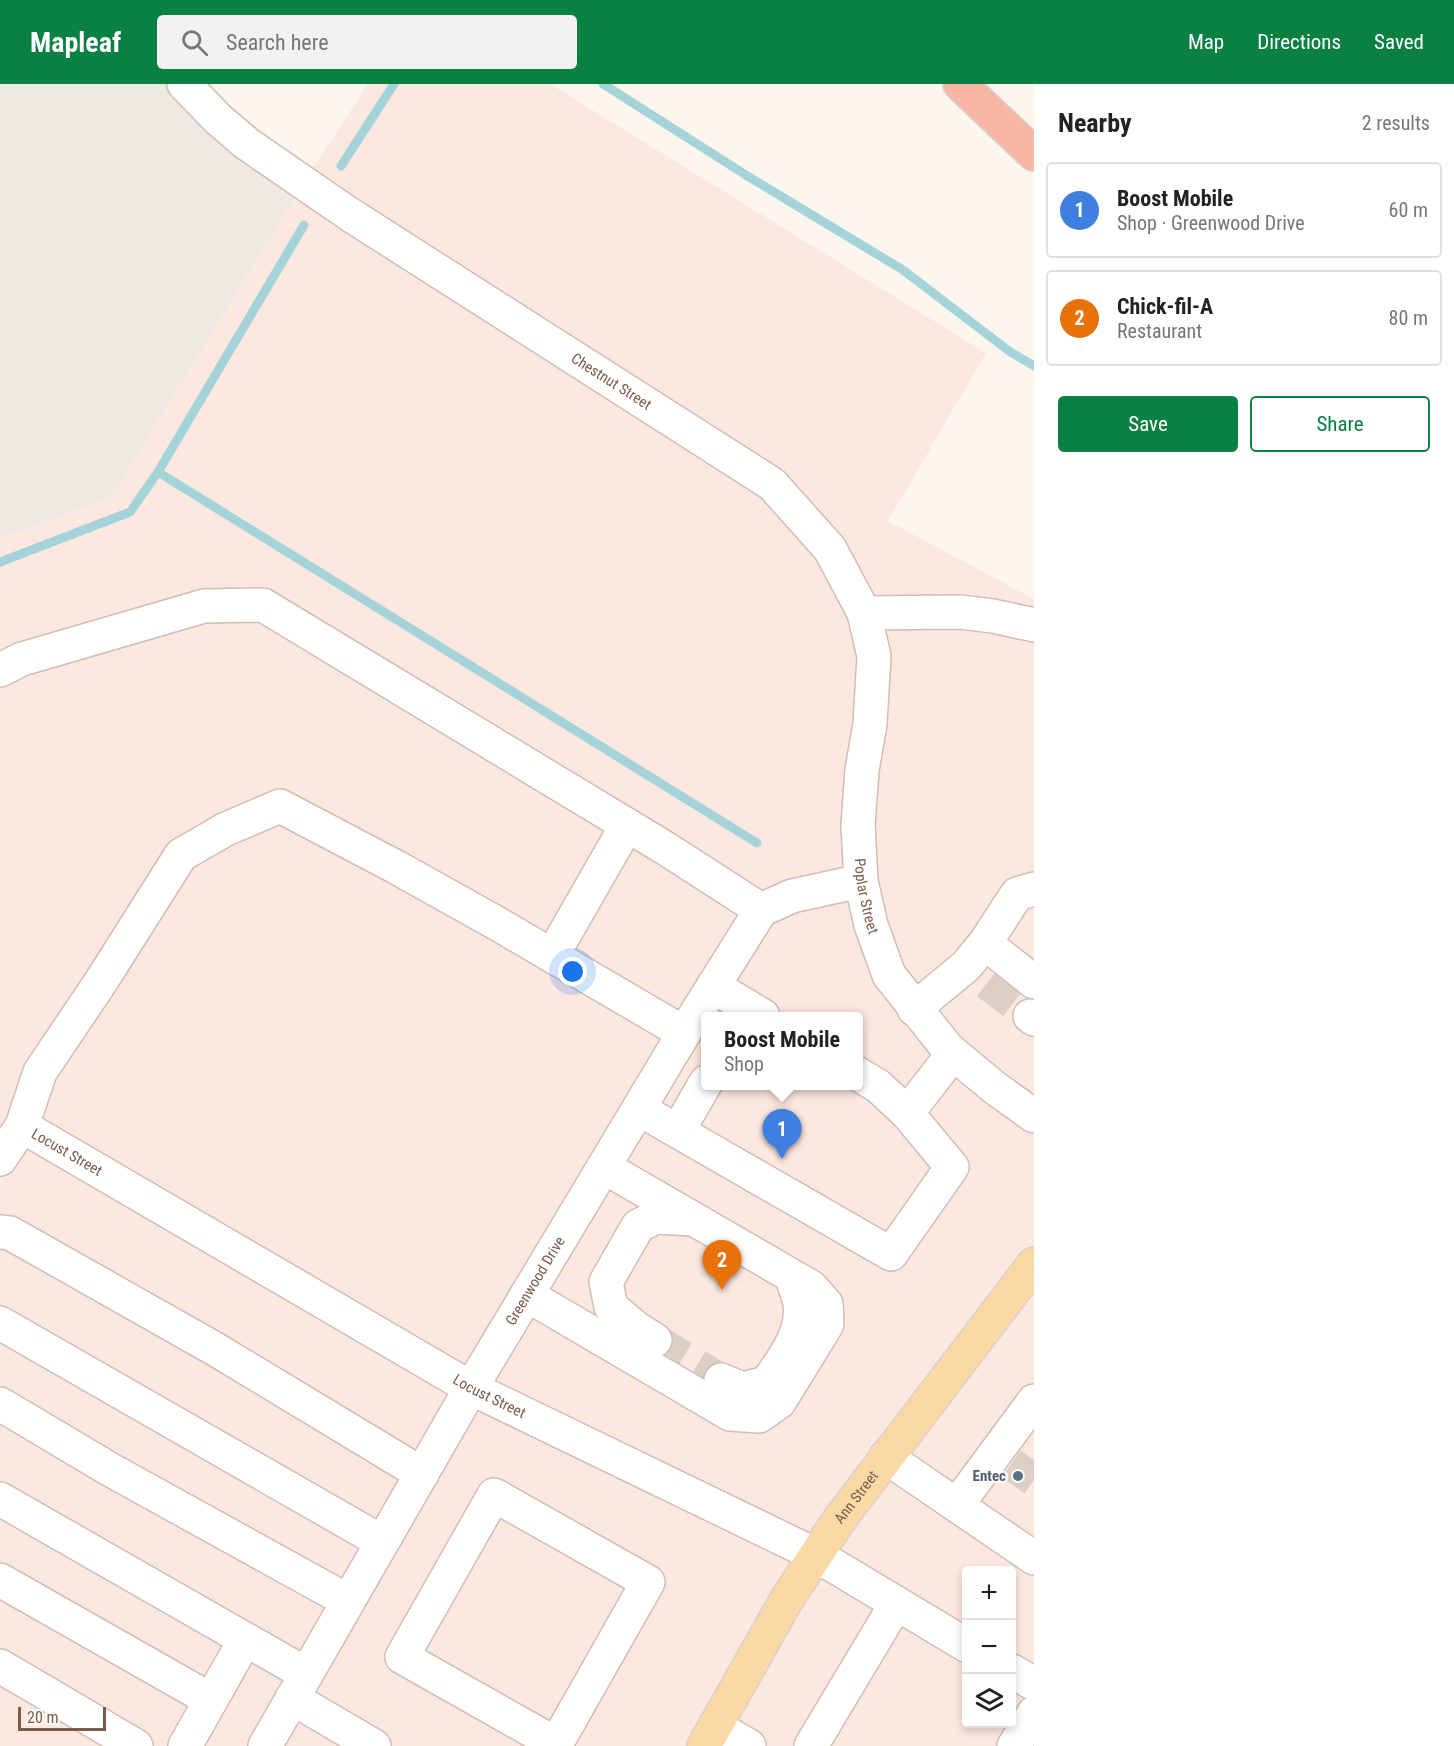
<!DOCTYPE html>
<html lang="en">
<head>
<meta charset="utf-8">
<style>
  body { margin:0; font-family:"Roboto Condensed",sans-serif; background:#f2f2f2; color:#222 }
  .controls { position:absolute; right:18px; bottom:18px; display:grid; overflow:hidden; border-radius:6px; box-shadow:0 3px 9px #0003 }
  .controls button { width:54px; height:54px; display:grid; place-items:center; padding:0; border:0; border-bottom:2px solid #e0e0e0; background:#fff; color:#222; font:30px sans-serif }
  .scale { position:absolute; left:18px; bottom:15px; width:88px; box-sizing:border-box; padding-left:6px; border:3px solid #7a5c4d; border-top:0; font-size:16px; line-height:21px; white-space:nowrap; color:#7a5c4d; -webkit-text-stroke:4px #fffaf3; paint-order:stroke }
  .you { position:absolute; left:573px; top:888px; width:21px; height:21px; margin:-15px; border:4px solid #fff; border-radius:50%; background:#1a73e8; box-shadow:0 0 0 9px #1a73e833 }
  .badge { display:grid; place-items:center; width:39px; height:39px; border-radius:50%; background:#0b8043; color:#fff; font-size:20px; font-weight:700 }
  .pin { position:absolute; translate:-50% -50px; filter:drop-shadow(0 2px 3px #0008) }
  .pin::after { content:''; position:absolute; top:32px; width:21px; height:18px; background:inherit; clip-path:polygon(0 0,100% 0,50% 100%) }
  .popup { position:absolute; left:701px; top:928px; width:162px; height:78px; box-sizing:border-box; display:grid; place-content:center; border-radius:6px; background:#fff; filter:drop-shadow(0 2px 4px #0005); font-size:20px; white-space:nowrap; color:#767676 }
  .popup b { font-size:22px; color:#222 }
  .popup::after { content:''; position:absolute; left:50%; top:100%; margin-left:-12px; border:12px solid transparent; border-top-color:#fff }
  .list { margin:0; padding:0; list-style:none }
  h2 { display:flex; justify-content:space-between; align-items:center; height:78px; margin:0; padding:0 24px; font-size:26px }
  h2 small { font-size:20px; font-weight:400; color:#767676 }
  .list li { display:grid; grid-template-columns:39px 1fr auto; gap:18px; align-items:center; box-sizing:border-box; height:96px; margin:0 12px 12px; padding:0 12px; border:2px solid #e0e0e0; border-radius:6px }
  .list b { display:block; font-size:22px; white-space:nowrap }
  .list p { margin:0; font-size:20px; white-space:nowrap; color:#767676 }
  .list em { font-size:20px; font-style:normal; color:#767676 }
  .actions { display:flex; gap:12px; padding:18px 24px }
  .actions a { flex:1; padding:14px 0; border:2px solid #0b8043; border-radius:6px; text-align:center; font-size:21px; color:#0b8043 }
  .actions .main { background:#0b8043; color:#fff }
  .icon { flex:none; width:33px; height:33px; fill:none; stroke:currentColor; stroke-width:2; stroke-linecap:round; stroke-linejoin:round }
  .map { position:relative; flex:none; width:1034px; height:1662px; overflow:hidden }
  header { display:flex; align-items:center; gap:36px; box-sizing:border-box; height:84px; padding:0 30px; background:#0b8043; color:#fff }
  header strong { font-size:28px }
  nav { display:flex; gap:33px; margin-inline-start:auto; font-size:21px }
  .search { width:420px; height:54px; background:#f2f2f2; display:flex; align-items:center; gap:15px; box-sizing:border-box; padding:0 21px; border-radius:6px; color:#767676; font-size:22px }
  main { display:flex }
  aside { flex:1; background:#fff }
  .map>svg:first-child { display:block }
  .commercial { fill:#fde8e0; fill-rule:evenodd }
  .industrial { fill:#efe9e4 }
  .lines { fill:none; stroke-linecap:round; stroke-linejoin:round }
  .stream { stroke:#a5d3da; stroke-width:9 }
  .minor-tunnel { stroke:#dcd0c4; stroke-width:33; stroke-dasharray:33 16; stroke-linecap:butt }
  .minor-casing { stroke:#d1beb0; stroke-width:36 }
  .major-casing { stroke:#dad1cd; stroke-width:36 }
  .highway-casing { stroke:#dad1cd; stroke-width:36 }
  .minor { stroke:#fff; stroke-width:33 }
  .major { stroke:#fbd9a5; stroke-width:33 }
  .highway { stroke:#f7b7a3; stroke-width:33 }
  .service-dot { fill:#5c6f8a; stroke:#fffaf3; stroke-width:2 }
  .labels { text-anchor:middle; stroke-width:5; stroke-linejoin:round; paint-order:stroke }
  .street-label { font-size:15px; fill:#7a5c4d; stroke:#fffaf3 }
  .service-label { font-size:15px; font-weight:bold; fill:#4e5e75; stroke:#fffaf3; text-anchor:end }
</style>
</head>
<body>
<header>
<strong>Mapleaf</strong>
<div class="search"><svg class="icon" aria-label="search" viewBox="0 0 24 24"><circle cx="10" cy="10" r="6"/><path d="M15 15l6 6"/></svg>Search here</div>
<nav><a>Map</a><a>Directions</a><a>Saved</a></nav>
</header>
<main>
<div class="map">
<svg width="1034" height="1662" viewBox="0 0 1034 1662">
  <rect width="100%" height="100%" fill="#fdf6ec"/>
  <path class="commercial" d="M 368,0 L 550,0 L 986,269 L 888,437 L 1034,515 L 1034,1662 L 0,1662 L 0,454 L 111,413 L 311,87 ZM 706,932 L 858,932 L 858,1002 L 706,1002 ZM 966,1486 L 1012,1486 L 1012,1640 L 966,1640 Z"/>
  <path class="industrial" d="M 0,0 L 211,0 L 229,21 L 311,87 L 111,413 L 0,454 Z"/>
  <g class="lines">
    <path class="stream" d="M 603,0 L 749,93 L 903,186 L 1009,267 L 1034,282
      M 341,82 L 394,0
      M 158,388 L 757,759
      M 0,478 L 130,428 L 158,388 L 304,141"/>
    <path class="minor-tunnel" d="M 987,899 L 1030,932
      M 655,1256 L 721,1296
      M 1011,1380 L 1034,1396"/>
    <g class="minor-casing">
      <g id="minor">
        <path id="s1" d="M 184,0 L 218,35 L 246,59 L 349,130 L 772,400 L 830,465 L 864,529 L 874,572 L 870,640 L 862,686 L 858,741 L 861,797 L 871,841 L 889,891 L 948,965 L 995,1004 L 1034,1032"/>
        <path d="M 864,529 L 960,528 L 993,532 L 1034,541"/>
        <path d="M 0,586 L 22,575 L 204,522 L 263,521 L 665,764 L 761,826"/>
        <path d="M 985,859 L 1034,898"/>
        <path d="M 552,872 L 627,741"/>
        <path d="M 713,902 L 763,932"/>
        <path d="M 914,925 L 966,882 L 985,859 L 1017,810 L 1034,805"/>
        <path d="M 1030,932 L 1034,935"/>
        <path d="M 858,990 L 878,1002 L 907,1029"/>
        <path d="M 639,1025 L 891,1170 L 952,1083 L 907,1029 L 953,970"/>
        <path id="s2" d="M 22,1042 L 471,1304 L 816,1471 L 966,1561"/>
        <path d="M 678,1047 L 706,998"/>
        <path d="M 0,1075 L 22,1042 L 40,988 L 100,899 L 181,771 L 226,745 L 280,722 L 396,783 L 498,840 L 684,949"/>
        <path d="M 0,1148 L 10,1149 L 215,1265 L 422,1390"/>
        <path d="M 527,1211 L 730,1330 L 759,1332 L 779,1318 L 827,1240 L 826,1220 L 811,1203 L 604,1083"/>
        <path d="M 0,1239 L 382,1458"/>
        <path d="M 655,1256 L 636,1244 L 611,1223 L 606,1198 L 638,1142 L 656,1133 L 693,1135"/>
        <path d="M 721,1296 L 742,1305 L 767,1299 C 783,1275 804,1250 800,1219 C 798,1210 794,1200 791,1192"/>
        <path d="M 0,1320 L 111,1386 L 348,1517"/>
        <path d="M 886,1373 L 1034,1474"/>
        <path d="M 0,1415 L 306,1590"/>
        <path d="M 957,1421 L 1034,1317"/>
        <path d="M 0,1496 L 211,1616"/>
        <path d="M 0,1582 L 136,1662"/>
        <path d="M 1012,1587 L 1034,1600"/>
        <path d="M 292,1614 L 374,1662"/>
        <path d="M 715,1642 L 749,1662"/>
        <path d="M 185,1662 L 245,1556"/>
        <path id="s3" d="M 265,1662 L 471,1304 L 684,949 L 761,826 L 792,812 L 861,797"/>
        <path d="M 555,1662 L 648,1498 L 494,1411 L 402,1573 L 556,1660"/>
        <path d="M 811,1662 L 896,1520"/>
        <path d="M 1014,1662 L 1034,1629"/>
      </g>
    </g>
    <g class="major-casing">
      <g id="major">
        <path id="s4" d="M 704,1662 L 787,1515 L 839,1436 L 1034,1180"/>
      </g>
    </g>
    <g class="highway-casing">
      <path id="highway" d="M 960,0 L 1034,70"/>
    </g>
    <use href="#minor" class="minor"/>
    <use href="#major" class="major"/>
    <use href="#highway" class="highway"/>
  </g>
  <circle class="service-dot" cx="1018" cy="1392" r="6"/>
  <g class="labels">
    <g class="street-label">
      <text dy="5" stroke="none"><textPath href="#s1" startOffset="522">Chestnut Street</textPath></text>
      <text dy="5" stroke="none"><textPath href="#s1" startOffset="1158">Poplar Street</textPath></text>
      <text dy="5" stroke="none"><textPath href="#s2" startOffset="52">Locust Street</textPath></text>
      <text dy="5" stroke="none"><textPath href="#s3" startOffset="538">Greenwood Drive</textPath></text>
      <text dy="5" stroke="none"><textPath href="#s2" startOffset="540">Locust Street</textPath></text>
      <text dy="5" stroke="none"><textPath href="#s4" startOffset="292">Ann Street</textPath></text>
    </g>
    <g class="service-label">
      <text x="1006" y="1397">Entec</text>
    </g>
  </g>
</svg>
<div class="controls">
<button>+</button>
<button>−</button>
<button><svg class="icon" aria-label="layers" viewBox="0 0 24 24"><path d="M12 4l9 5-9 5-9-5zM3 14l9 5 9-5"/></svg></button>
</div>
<div class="scale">20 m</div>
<div class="you"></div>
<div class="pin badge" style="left:782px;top:1075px;background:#3f7fe0">1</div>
<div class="popup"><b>Boost Mobile</b>Shop</div>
<div class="pin badge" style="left:722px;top:1206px;background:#e8710a">2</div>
</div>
<aside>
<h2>Nearby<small>2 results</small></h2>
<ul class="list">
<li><span class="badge" style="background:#3f7fe0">1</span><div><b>Boost Mobile</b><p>Shop · Greenwood Drive</p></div><em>60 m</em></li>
<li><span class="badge" style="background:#e8710a">2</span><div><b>Chick-fil-A</b><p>Restaurant</p></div><em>80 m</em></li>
</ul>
<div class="actions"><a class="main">Save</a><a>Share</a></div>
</aside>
</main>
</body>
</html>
